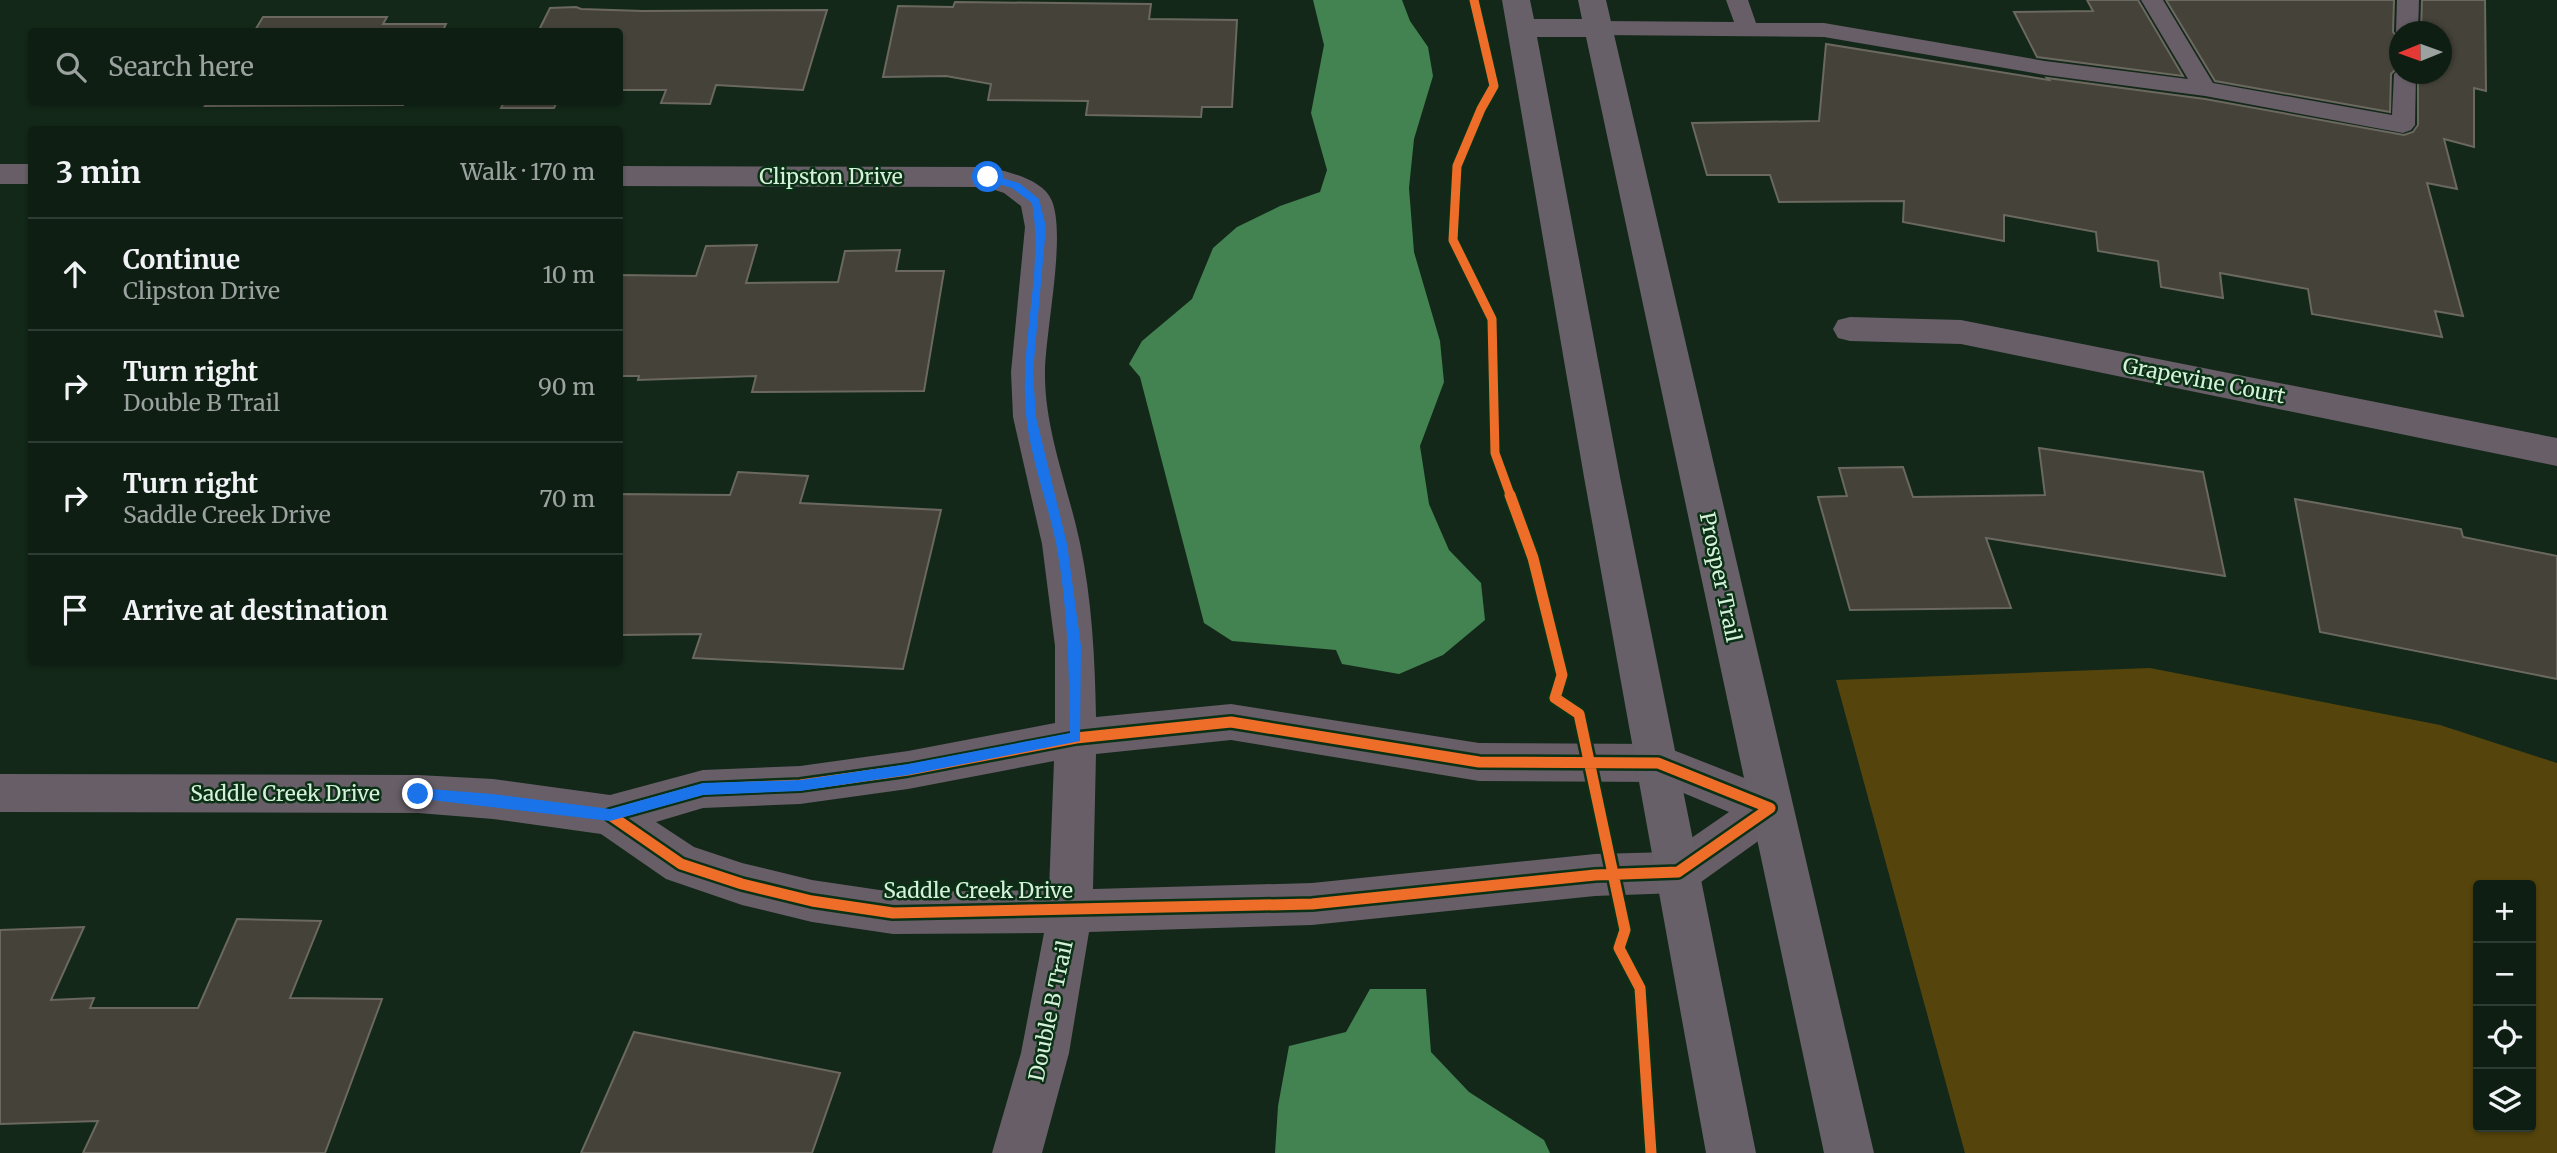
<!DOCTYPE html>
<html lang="en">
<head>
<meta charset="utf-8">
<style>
  body { margin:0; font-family:Merriweather,serif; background:#17271c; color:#f1f3f6 }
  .controls { position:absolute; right:21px; bottom:21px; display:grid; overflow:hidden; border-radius:7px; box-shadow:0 2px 5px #0004 }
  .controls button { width:63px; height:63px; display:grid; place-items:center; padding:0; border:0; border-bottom:2px solid #2e3c33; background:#0e1e13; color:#f1f3f6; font:35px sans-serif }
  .compass { position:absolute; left:2389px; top:21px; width:63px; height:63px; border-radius:50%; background:#0e1e13; box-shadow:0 2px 5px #0004; rotate:269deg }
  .stop { position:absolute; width:21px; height:21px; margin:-16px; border:5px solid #1a73e8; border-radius:50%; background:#fff }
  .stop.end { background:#1a73e8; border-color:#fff; box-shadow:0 2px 7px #0008 }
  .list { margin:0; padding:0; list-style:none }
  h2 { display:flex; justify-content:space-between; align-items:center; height:91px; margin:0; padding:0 28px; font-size:30px }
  h2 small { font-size:23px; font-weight:400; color:#9ba2a0 }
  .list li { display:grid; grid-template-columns:46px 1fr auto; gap:21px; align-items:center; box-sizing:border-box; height:112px; padding:0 28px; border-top:2px solid #2e3c33 }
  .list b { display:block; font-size:26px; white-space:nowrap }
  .list p { margin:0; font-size:23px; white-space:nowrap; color:#9ba2a0 }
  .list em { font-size:23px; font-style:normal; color:#9ba2a0 }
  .icon { flex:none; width:38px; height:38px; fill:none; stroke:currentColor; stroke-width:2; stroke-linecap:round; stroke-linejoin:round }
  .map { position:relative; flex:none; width:2557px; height:1153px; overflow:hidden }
  .search { position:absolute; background:#0e1e13; box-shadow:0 2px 5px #0004; left:28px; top:28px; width:595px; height:77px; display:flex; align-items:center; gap:18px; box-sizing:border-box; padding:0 24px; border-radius:7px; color:#9ba2a0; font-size:26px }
  .panel { position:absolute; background:#0e1e13; box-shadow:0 2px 5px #0004; left:28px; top:126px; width:595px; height:539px; border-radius:7px }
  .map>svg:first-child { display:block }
  .green { fill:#55450c; fill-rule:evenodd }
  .water { fill:#438251 }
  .building { fill:#444239; stroke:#6b685f; stroke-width:2 }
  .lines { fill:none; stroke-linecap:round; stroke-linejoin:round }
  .lane { fill:#675e67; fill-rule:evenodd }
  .street { fill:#675e67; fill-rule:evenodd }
  .secondary { fill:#676068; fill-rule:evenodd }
  .cycleway-far1-casing { stroke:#0a3115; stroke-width:12 }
  .cycleway-casing { stroke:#0a3115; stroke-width:16 }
  .cycleway-far1 { stroke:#ee6e29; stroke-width:9 }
  .cycleway { stroke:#ee6e29; stroke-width:11 }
  .route { fill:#1a73e8 }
  .labels { text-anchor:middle; stroke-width:5; stroke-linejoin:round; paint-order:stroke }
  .street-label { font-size:21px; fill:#d6f1d9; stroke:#0a3115 }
</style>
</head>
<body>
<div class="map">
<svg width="2557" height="1153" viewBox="0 0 2557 1153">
  <rect width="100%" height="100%" fill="#132819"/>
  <path class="green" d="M 2150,668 L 2440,725 L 2557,763 L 2557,1153 L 1965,1153 L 1836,680 ZM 2478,885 L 2531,885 L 2531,1127 L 2478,1127 Z"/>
  <path class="water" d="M 1313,0 L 1402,0 L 1410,21 L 1428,47 L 1433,76 L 1414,139 L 1409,188 L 1414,252 L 1440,341 L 1444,382 L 1420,446 L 1429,504 L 1449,550 L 1481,583 L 1485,620 L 1443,655 L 1399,674 L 1342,664 L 1336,650 L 1232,641 L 1204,623 L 1140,377 L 1129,364 L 1142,341 L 1192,299 L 1213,248 L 1237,227 L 1280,206 L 1320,192 L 1327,170 L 1311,113 L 1324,45 Z
    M 1370,989 L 1426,989 L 1431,1052 L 1469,1092 L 1544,1140 L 1550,1153 L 1275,1153 L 1278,1106 L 1289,1046 L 1346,1032 Z"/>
  <path class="building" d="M 2087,0 L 2138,0 L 2183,76 L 2037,57 L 2014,12 L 2093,11 Z
    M 2166,0 L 2394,0 L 2393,32 L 2399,39 L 2399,66 L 2391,74 L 2390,112 L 2215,81 Z
    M 2422,0 L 2485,0 L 2486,91 L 2474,88 L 2474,147 L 2444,139 L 2457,189 L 2427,183 L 2463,316 L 2435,311 L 2442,337 L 2312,314 L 2308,289 L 2220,273 L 2223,298 L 2161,287 L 2158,261 L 2098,251 L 2096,232 L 2004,215 L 2004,241 L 1903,222 L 1904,201 L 1779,202 L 1770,175 L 1707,175 L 1692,123 L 1819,121 L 1826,44 L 2049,80 L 2047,78 L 2205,99 L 2404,135 L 2413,132 L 2418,125 L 2418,74 L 2441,74 L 2441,32 L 2421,32 Z
    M 955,2 L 1151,4 L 1149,19 L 1237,20 L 1232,107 L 1202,107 L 1201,117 L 1086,115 L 1088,101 L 988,100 L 991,84 L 946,76 L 883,77 L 898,6 L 953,7 Z
    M 576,7 L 581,9 L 643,11 L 827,10 L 803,90 L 716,85 L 710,104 L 661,103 L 666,90 L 620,90 L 620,32 L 538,32 L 550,8 Z
    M 263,17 L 387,17 L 383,24 L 446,24 L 442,32 L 254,32 Z
    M 208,102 L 404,102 L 403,105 L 205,106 Z
    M 504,102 L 557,102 L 554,108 L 501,108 Z
    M 757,245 L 746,283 L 838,282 L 845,251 L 900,250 L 896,271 L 944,271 L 924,391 L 752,392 L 756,376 L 638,380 L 639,376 L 620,376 L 620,275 L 696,276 L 706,246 Z
    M 2039,448 L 2203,472 L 2225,576 L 1986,538 L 2011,608 L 1850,610 L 1818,497 L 1847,496 L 1839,468 L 1903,467 L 1913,497 L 2045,495 Z
    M 738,472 L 808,476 L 800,503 L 941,510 L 903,669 L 693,658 L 701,634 L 620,635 L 620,494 L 730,495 Z
    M 2295,499 L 2461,529 L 2463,537 L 2557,556 L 2557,679 L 2320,632 Z
    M 237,919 L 321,921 L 290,998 L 382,999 L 325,1153 L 83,1153 L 98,1121 L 0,1124 L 0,930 L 84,927 L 51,1000 L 94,998 L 90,1008 L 198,1008 Z
    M 634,1032 L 840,1073 L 812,1153 L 581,1153 Z"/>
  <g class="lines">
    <path class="lane" d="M 1726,0 L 1748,0 L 1756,23 L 1824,23 L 2045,61 L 2188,79 L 2141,0 L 2163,0 L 2213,83 L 2392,115 L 2394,74 L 2400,68 L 2400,74 L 2416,74 L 2415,125 L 2411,130 L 2403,133 L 2205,96 L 2045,75 L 1824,37 L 1599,35 L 1591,33 L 1588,28 L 1591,23 L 1599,21 L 1734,22 Z
      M 2397,0 L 2419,0 L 2418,32 L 2400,32 L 2400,37 L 2396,32 Z"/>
    <path class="street" d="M 0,164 L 32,164 L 32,184 L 0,184 Z
      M 620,166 L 988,167 C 1008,172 1043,179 1052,201 C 1066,236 1046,328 1045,371 C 1044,429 1068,486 1080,543 C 1092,600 1095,659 1096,717 L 1231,704 L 1479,743 L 1658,744 L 1785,794 L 1791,808 L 1785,822 L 1694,887 L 1678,893 L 1595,896 L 1312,925 L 1089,932 L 1069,1053 L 1042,1153 L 992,1153 L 1021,1053 L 1044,933 L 893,934 L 812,922 L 742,905 L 666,879 L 601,834 L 493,819 L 418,813 L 0,812 L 0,774 L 418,775 L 493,779 L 610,795 L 703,770 L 800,766 L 908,751 L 1055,723 L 1055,646 L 1042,544 L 1013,417 L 1011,372 L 1025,227 L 1021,206 L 1004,193 L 986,187 L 620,186 ZM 1231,740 L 1479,781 L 1657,782 L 1729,812 L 1671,852 L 1595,854 L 1312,883 L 1093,889 L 1096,754 ZM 1054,761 L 1049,890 L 893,892 L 812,880 L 742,863 L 694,847 L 656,822 L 703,808 L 800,804 L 908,789 Z
      M 1850,317 L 1961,320 L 2557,438 L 2557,466 L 1961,344 L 1850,341 L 1838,338 L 1833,329 L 1838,320 Z"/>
    <path class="secondary" d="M 1502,0 L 1530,0 L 1534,19 L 1582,19 L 1578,0 L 1606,0 L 1874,1153 L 1824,1153 L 1586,37 L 1537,37 L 1620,477 L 1756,1153 L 1706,1153 L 1584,477 Z"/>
    <g class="cycleway-far1-casing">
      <path id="cycleway-far1" d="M 1474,0 L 1494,86 L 1481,109 L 1457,166 L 1453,240 L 1492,319 L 1495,453 L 1511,497"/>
    </g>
    <g class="cycleway-casing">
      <path id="cycleway" d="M 1510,495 L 1533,558 L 1562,675 L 1555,698 L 1579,714 L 1625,930 L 1619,948 L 1640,988 L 1651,1153
        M 1231,722 L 1479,762 L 1658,763 L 1770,808 L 1678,872 L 1595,875 L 1312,904 L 893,913 L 812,901 L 742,884 L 681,864 L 610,815 L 703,789 L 800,785 L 908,770 L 1076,738 Z"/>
    </g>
    <use href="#cycleway-far1" class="cycleway-far1"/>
    <use href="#cycleway" class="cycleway"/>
  </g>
  <path class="route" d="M 988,174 L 1019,183 L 1039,199 L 1046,227 L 1033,372 L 1036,417 L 1067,544 L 1081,646 L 1080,741 L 908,775 L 800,791 L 703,795 L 610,821 L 414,798 L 414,790 L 418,788 L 492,794 L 610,809 L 703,783 L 800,780 L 908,764 L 1070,733 C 1069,670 1068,606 1056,543 C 1047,500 1030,457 1026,414 C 1019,344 1044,268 1032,203 L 1012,188 L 985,180 L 985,175 Z"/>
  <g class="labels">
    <g class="street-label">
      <text x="831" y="184">Clipston Drive</text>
      <text transform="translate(2204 381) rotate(11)" y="7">Grapevine Court</text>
      <text transform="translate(1720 577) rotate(78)" y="7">Prosper Trail</text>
      <text x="285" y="801">Saddle Creek Drive</text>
      <text x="978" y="898">Saddle Creek Drive</text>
      <text transform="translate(1051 1011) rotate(-78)" y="7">Double B Trail</text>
    </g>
  </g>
</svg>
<div class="controls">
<button>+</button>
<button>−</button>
<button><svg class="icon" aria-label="locate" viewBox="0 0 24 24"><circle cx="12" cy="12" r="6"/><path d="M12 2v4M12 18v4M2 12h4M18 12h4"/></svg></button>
<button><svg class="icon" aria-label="layers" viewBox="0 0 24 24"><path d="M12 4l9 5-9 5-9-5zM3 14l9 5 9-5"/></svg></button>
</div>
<svg class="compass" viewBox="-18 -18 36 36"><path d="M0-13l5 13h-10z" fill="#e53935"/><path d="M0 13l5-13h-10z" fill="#9ba2a0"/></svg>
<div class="stop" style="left:988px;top:177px"></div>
<div class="stop end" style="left:418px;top:794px"></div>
<div class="search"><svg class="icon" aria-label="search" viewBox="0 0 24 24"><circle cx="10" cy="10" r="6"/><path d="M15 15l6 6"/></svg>Search here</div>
<section class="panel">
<h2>3 min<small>Walk · 170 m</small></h2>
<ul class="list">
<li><svg class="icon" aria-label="ahead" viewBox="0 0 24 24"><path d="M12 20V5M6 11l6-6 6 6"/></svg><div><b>Continue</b><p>Clipston Drive</p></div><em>10 m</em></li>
<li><svg class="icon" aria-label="right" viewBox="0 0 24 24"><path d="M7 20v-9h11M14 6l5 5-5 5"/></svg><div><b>Turn right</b><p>Double B Trail</p></div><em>90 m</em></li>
<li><svg class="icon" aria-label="right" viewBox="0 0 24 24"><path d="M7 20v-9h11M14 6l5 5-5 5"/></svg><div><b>Turn right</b><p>Saddle Creek Drive</p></div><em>70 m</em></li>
<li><svg class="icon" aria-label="arrive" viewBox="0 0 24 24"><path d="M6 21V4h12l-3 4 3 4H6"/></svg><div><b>Arrive at destination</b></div></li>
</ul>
</section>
</div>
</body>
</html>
